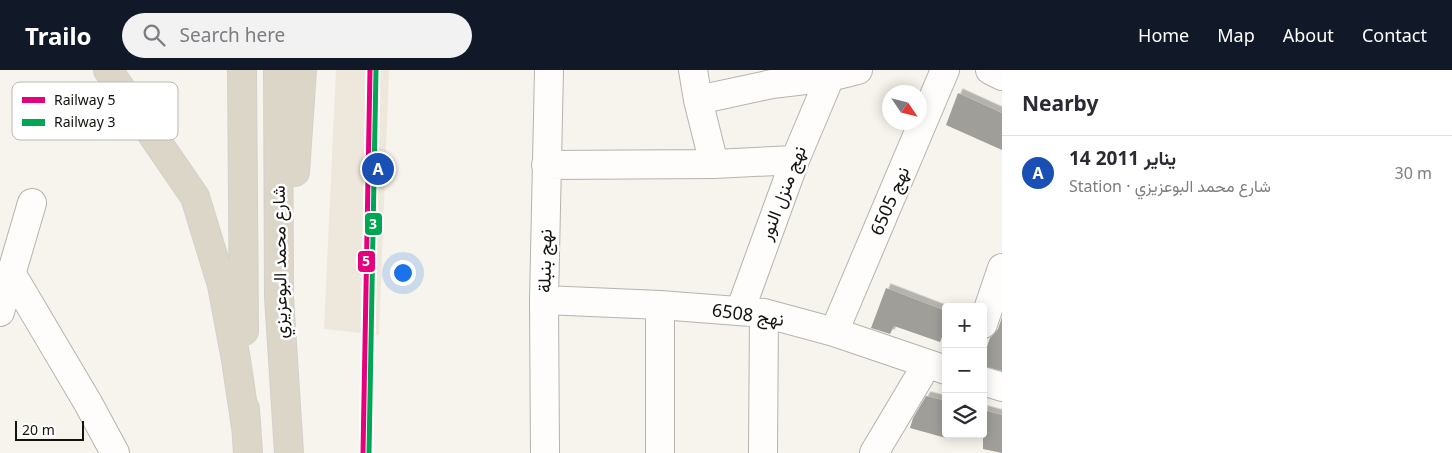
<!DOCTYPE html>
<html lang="en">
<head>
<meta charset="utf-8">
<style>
  body { margin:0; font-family:"Noto Sans",Vazirmatn,sans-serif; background:#f2f2f3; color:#2b2b33 }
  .controls { position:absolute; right:15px; bottom:15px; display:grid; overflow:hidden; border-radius:5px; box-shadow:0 2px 12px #0003 }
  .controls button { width:45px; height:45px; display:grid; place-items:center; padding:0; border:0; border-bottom:1px solid #e1e1e2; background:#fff; color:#2b2b33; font:25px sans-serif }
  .compass { position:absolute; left:882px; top:15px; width:45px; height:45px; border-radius:50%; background:#fff; box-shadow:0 2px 12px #0003; rotate:125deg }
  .scale { position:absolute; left:15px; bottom:12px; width:69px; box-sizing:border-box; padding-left:5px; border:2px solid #15130f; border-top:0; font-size:14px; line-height:18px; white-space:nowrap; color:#15130f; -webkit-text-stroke:4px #fff; paint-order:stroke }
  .you { position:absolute; left:402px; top:202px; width:18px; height:18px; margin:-12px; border:4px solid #fff; border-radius:50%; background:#1a73e8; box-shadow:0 0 0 8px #1a73e833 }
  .badge { display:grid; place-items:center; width:32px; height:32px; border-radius:50%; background:#111827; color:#fff; font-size:16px; font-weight:700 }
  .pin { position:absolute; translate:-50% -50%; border:2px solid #fff; box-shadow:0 1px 5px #0006 }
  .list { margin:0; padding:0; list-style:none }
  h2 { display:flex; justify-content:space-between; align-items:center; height:65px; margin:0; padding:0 20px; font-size:21px }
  h2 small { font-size:16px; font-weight:400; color:#7c7c81 }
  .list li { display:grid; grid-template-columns:32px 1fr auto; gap:15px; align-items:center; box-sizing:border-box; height:75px; padding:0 20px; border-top:1px solid #e1e1e2 }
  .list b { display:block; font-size:19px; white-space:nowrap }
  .list p { margin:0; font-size:16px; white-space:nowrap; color:#7c7c81 }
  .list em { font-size:16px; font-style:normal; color:#7c7c81 }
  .icon { flex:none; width:28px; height:28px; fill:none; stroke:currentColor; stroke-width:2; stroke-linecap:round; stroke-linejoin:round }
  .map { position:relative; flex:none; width:1002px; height:383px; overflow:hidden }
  header { display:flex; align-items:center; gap:30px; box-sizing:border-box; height:70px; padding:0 25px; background:#111827; color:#fff }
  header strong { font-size:24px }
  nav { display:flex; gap:28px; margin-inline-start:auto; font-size:18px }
  .search { width:350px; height:45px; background:#f2f2f3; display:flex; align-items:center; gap:12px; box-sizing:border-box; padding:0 18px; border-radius:28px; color:#7c7c81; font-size:19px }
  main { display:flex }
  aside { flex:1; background:#fff }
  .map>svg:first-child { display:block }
  .built { fill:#eee7db }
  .building { fill:#a09e99; filter:url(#shadow) }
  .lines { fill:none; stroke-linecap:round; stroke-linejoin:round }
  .minor-casing { stroke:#b5b3ae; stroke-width:30 }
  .highway-casing { stroke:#d2d0cd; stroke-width:30 }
  .minor { stroke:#fefdfc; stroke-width:28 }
  .highway { stroke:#dcd6c9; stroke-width:28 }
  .rail-1-casing { stroke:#fff; stroke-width:9 }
  .rail-2-casing { stroke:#fff; stroke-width:9 }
  .rail-1 { stroke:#e5007d; stroke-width:5 }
  .rail-2 { stroke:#00a651; stroke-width:5 }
  .labels { text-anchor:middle; stroke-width:5; stroke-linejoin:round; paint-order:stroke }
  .street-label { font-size:18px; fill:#15130f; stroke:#fff }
  .key { fill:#fff; stroke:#b9b8b7; stroke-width:1 }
  .key-label { font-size:14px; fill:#15130f }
  .line-badge { stroke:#fff; stroke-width:2 }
  .badge-label { font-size:14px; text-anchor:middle; font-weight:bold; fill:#fff }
</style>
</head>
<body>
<header>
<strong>Trailo</strong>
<div class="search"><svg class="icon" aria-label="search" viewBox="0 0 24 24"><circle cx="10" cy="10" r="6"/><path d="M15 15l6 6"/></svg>Search here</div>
<nav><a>Home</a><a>Map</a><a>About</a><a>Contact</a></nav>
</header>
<main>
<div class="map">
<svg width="1002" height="383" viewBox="0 0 1002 383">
  <defs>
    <filter id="shadow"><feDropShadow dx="4.5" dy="-4.5" stdDeviation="0" flood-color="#0004"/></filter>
  </defs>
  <rect width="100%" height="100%" fill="#f7f4ed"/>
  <path class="built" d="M 336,0 L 389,0 L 379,265 L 324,259 Z"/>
  <path class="building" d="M 958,23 L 1002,43 L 1002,80 L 946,55 Z
    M 886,218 L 946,241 L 946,257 L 940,272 L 894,256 L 890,264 L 871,258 Z
    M 1002,247 L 1002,301 L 983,296 L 983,288 L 990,268 L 998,259 Z
    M 926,326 L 946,331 L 946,368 L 910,358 L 913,348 Z
    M 983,340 L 1002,345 L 1002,383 L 983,379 Z"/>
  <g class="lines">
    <g class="minor-casing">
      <path id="minor" d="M 693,0 L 698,30 L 714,94
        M 990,0 L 1002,6
        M 698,30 L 772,14 L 830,7 L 858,0
        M 546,95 L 714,94 L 795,90
        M 11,203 L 88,333 L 115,383
        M 544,230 L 660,235 L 764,243 L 834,262 L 946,300
        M 740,241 L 795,90 L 830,7
        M 0,242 L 32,133
        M 983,254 L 1002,198
        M 834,262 L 945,0
        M 983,311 L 1002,317
        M 545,383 L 544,230 L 549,0
        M 660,383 L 660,235
        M 763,383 L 764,243
        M 874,383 L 927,294"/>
    </g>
    <g class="highway-casing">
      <path id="highway" d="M 108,0 L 195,127 L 222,215 L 236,290 L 246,357
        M 242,0 L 244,261
        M 278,0 L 279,227 L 289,383
        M 295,102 L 302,0
        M 245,339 L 248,383"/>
    </g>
    <use href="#minor" class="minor"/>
    <use href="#highway" class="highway"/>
    <g class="rail-1-casing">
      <path id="rail-1" d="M 363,383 L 370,0"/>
    </g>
    <g class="rail-2-casing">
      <path id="rail-2" d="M 369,383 L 376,0"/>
    </g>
    <use href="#rail-1" class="rail-1"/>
    <use href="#rail-2" class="rail-2"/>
  </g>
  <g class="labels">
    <g class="street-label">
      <text transform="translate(783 123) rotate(-69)" y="6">نهج منزل النور</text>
      <text transform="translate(890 131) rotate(-67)" y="6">نهج 6505</text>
      <text transform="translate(545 191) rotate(-89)" y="6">نهج بنبلة</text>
      <text transform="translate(280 192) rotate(-91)" y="6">شارع محمد البوعزيزي</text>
      <text transform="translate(748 245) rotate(8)" y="6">نهج 6508</text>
    </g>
  </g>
  <rect x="12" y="12" width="166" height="58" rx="8" class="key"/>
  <rect x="22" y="27" width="23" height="6" fill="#e5007d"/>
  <rect x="22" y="49" width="23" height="7" fill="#00a651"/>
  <g class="key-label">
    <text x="54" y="35">Railway 5</text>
    <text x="54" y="57">Railway 3</text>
  </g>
  <g class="line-badge">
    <rect x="364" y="142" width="19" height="24" rx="5" fill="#00a651"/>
    <rect x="357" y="180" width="19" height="23" rx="5" fill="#e5007d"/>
  </g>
  <g class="badge-label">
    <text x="373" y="159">3</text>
    <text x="366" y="196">5</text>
  </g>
</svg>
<div class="controls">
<button>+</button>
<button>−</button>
<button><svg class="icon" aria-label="layers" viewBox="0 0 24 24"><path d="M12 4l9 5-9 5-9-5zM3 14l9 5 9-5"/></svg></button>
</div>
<svg class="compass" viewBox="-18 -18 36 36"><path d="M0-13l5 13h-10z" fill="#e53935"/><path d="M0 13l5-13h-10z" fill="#7c7c81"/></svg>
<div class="scale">20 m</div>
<div class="you"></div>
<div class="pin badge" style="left:378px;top:99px;background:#1a4fb4">A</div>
</div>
<aside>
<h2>Nearby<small></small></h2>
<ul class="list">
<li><span class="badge" style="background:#1a4fb4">A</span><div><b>14 يناير 2011</b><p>Station · شارع محمد البوعزيزي</p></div><em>30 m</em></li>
</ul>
</aside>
</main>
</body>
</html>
